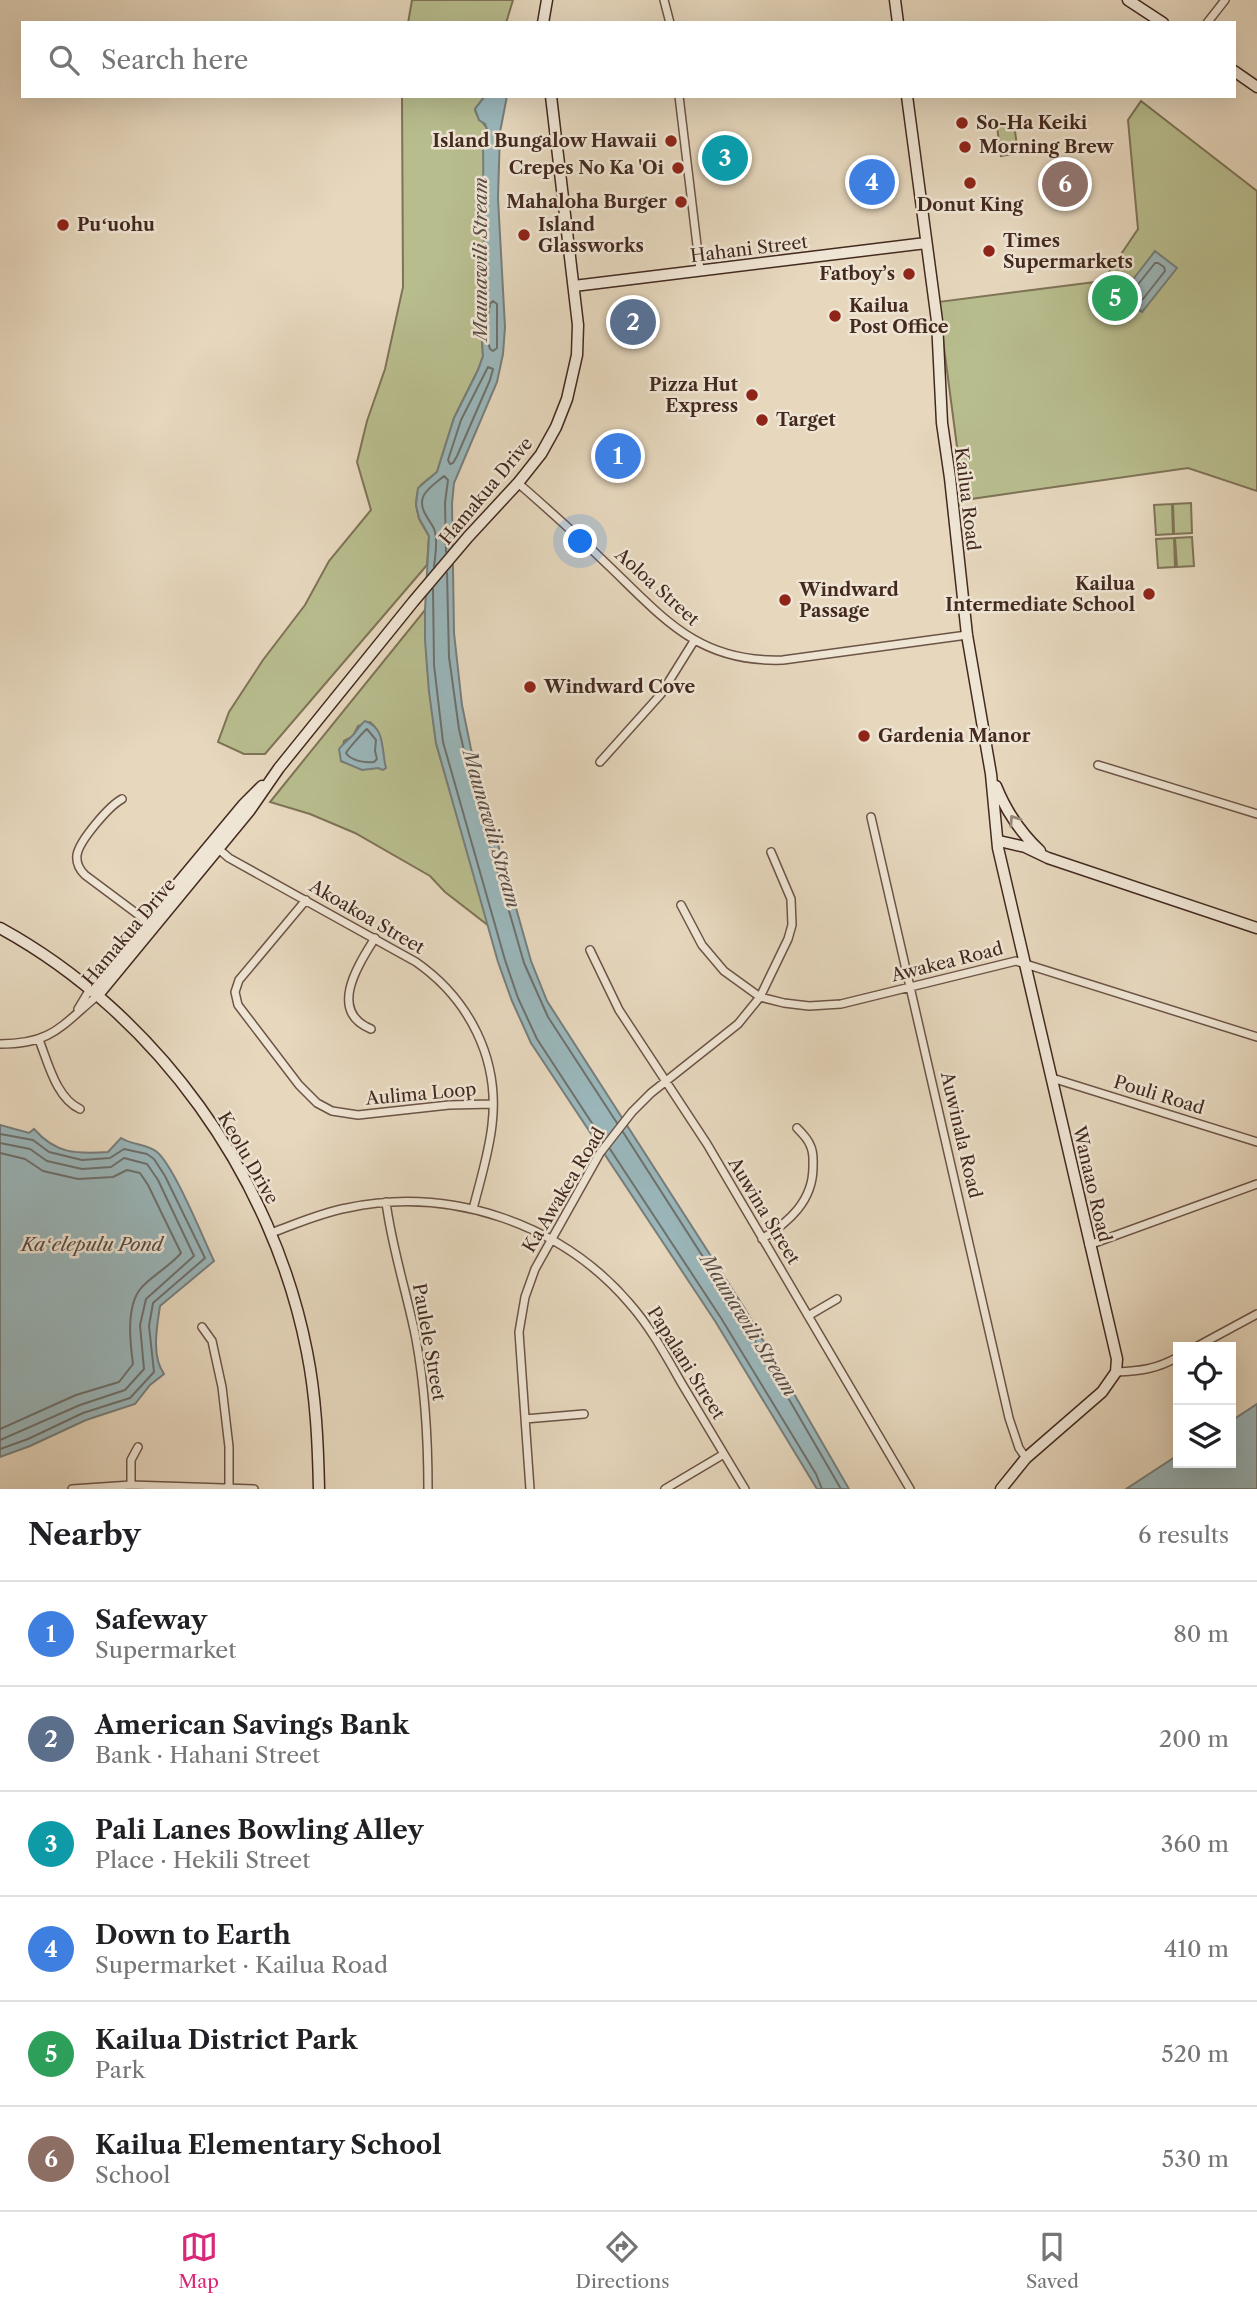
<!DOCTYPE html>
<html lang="en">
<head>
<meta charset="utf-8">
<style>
  body { margin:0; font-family:"Libre Caslon Text",serif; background:#f6f6f6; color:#202124 }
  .controls { position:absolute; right:21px; bottom:21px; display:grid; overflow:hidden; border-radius:0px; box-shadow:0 7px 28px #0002 }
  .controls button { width:63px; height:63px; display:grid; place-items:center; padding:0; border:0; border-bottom:2px solid #e0e0e0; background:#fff; color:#202124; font:35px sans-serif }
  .you { position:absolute; left:581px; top:542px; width:24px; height:24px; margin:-18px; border:5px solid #fff; border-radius:50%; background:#1a73e8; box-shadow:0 0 0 10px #1a73e833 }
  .badge { display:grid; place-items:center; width:46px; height:46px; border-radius:50%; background:#db2777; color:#fff; font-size:23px; font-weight:700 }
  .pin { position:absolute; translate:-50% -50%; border:4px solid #fff; box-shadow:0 2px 7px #0006 }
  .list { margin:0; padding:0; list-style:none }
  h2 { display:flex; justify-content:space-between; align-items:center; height:91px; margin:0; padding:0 28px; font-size:30px }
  h2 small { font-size:23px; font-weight:400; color:#757577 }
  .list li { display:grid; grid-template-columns:46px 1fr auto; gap:21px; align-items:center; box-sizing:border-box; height:105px; padding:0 28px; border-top:2px solid #e0e0e0 }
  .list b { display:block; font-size:26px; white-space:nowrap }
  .list p { margin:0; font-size:23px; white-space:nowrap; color:#757577 }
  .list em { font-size:23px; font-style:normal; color:#757577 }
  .icon { flex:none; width:38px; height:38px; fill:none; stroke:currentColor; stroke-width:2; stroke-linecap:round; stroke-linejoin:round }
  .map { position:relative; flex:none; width:1257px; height:1489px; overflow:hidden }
  .search { position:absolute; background:#fff; box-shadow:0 7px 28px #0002; left:21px; right:21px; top:21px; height:77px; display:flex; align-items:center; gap:18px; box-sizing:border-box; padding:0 24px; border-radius:0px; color:#757577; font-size:26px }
  .sheet { height:721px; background:#fff }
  nav { display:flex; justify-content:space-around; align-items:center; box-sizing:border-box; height:98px; border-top:2px solid #e0e0e0; background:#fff; font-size:19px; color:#757577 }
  nav a { display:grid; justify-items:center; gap:4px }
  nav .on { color:#db2777 }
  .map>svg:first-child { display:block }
  .green { fill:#b8bd8e; stroke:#7e7356; stroke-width:2; fill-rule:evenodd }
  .water { fill:#9ab7bb; stroke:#777e7d; stroke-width:2 }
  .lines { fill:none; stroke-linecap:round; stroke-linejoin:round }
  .shore { stroke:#6e706d; stroke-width:2 }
  .street-casing { stroke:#6c5446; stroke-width:10 }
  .secondary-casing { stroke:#43291f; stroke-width:13 }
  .street { stroke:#efe5d4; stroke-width:7 }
  .secondary { stroke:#efe5d4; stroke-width:10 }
  .oneway { stroke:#99877a }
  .poi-dot { fill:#8f2418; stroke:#efe5d4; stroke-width:2.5 }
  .labels { text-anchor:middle; stroke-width:5; stroke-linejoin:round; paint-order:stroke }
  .poi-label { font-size:18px; font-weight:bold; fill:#43291f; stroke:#efe5d4; text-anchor:start }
  .street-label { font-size:18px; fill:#43291f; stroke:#efe5d4 }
  .water-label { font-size:19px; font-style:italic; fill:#594c46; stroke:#efe5d4 }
</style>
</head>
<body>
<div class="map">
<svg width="1257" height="1489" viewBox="0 0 1257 1489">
  <rect width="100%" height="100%" fill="#e6d7bd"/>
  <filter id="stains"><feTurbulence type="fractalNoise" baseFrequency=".00286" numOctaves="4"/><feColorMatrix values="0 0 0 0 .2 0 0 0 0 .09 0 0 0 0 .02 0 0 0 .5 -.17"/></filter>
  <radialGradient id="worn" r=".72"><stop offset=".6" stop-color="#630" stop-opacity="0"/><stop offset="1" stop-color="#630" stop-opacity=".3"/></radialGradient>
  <path class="green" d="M 412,0 L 513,0 L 506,23 L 408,23 Z
    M 402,96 L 485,96 L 475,109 C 476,119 484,121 487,129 L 484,276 L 482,309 L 478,332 L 482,341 L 483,356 L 478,370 L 454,418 L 437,472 L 421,485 L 417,494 L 416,505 L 419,519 L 429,536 L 427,565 L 265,754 L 244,754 L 218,742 L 229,712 L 263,660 L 305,605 L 329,561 L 371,510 L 357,462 L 367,421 L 385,369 L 403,287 Z
    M 1141,101 L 1257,191 L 1257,491 L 1188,468 L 964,500 L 938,302 L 1103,281 L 1138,229 L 1128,120 Z
    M 1014,124 L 1018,153 L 1001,156 L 997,127 Z
    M 1191,503 L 1192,533 L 1174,534 L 1173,504 Z
    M 1172,504 L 1173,534 L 1156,535 L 1154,505 Z
    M 1192,537 L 1194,566 L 1177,567 L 1175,538 Z
    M 1174,538 L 1175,567 L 1158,568 L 1156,539 Z
    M 425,610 L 427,666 L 436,743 L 489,926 L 445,892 L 430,876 L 355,833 L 310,814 L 270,802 ZM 370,722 C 380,730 384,751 384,764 C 369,774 356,767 341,761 L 344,741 L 353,736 L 358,726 Z"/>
  <path class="water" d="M 485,96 L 507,96 L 500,132 L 498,198 L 505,327 L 503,354 L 497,382 L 454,483 L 452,504 L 454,633 L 462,705 L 471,749 L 531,961 L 547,1001 L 745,1309 L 849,1489 L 817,1489 L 715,1321 L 531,1043 L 512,1001 L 498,962 L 436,743 L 429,692 L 425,640 L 425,610 L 429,536 L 419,518 L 416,505 L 418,488 L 437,472 L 454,418 L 478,370 L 483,356 L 482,341 L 478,332 L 482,309 L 484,276 L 483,137 L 487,129 L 485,124 L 479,120 L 475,109 Z
    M 1155,251 L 1177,268 L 1142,312 L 1121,295 Z
    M 365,721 C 386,728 381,750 386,768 L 383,770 L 378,768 L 362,770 L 341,761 L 339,749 C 343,744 346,742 351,737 C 357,732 358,726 365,721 Z
    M 0,1125 L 29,1133 L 34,1129 C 56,1154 76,1154 108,1152 L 121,1138 C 132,1145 147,1144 157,1152 C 174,1166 203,1238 214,1261 L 160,1306 C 157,1326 151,1356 164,1374 L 150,1385 L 135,1404 L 86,1420 L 30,1446 L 0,1457 Z
    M 1257,1404 L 1257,1489 L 1126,1489 L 1178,1455 L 1178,1463 L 1231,1463 L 1231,1421 Z"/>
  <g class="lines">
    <path class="shore" d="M 1155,263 L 1158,263 L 1164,267 L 1165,271 L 1143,299 L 1139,300 L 1133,296 L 1132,292 Z
      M 493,301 L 497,304 L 497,348 L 493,351 L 490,349 L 485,332 L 490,304 Z
      M 488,367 L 493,369 L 490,380 L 457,456 L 453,463 L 450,464 L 448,460 L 461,420 Z
      M 434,567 C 435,556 438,543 435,532 C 434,526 430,523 427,517 C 413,496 431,487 444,476 L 448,480 L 445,503 L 446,552
      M 447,573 L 449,657 L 459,729 L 469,772 L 524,963 L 548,1017 L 617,1123
      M 433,589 L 434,665 L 443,742 L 505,960 L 518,998 L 537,1039 L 603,1140
      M 367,729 L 376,740 L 375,751 L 377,759 L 374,762 C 365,763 351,761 346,753 C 348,749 365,730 367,729 Z
      M 623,1132 L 739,1313 L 841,1489
      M 0,1134 L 33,1140 L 49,1152 L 82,1160 L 110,1158 L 124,1149 L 147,1154 L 154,1159 L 165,1176 L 205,1258 L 153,1303 L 149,1326 L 154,1372 L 130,1398 L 83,1413 L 28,1439 L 0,1449
      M 0,1143 L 30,1149 L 47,1161 L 82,1169 L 111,1167 L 124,1158 L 147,1164 L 158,1180 L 194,1256 L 146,1299 L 140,1325 L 144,1369 L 125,1390 L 80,1405 L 0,1440
      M 610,1149 L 721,1318 L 816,1474 L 822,1489
      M 0,1153 L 25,1159 L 43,1171 L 78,1179 L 113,1177 L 127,1170 L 140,1173 L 148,1185 L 181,1253 C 171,1265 155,1274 144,1285 C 125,1302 130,1342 133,1364 L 119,1382 L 76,1395 L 0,1429"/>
    <g class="street-casing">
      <path id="street" d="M 664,0 L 670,23
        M 1207,23 L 1225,0
        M 679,96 L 700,270
        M 518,483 C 549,510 580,538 610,567 C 665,620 700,663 783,660 L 967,635
        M 600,762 L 661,694 L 694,641
        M 1098,765 L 1257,814
        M 122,799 C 109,806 79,841 77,855 C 76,863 79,869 85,875 L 148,922
        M 871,817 L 1009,1418 L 1019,1448 L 1026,1458
        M 215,846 L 229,858 L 416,962 C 469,999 500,1059 492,1125 C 489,1153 480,1181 473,1209
        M 306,900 L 239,980 L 235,992 L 238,1005 L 299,1085 L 317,1103 L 332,1111 L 358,1115 L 449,1105 L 493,1104
        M 681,905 L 702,945 L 724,971 L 760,997 L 784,1003 L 809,1006 L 841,1004 L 1016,961 L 1257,1037
        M 590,950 L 619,1010 L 707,1144 L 910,1489
        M 78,1009 L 90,989
        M 371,1029 C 327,1011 359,964 375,938
        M 39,1040 C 48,1062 56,1098 80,1109
        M 0,1044 C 52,1044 61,1026 97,996
        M 1052,1078 L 1257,1142
        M 386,1202 C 392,1249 407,1293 416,1339 C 425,1388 428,1439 428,1489
        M 271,1233 C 296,1224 320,1213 347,1208 C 450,1186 561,1223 630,1304 C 651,1328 666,1356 682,1384 C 703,1419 724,1454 745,1489
        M 762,1239 C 789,1222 813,1201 813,1167 C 813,1160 814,1152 810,1145 C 808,1139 802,1133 797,1128
        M 1089,1245 L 1257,1184
        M 808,1316 L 837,1299
        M 202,1327 L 212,1341 L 222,1387 L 229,1447 L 229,1488
        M 1196,1347 L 1257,1314
        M 1116,1372 C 1140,1371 1157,1369 1178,1357
        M 525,1419 L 584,1414
        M 131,1485 L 131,1460 L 138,1447
        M 72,1489 L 131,1485 L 254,1489
        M 530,1489 L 519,1332 L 525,1297 L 535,1269 L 600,1153 L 632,1112 L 651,1093 L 738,1024 L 760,997 L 788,939 L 792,925 L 791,899 L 771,852
        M 665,1489 L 724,1454"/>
    </g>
    <g class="secondary-casing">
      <path id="secondary" d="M 895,0 L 898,23
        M 1128,0 L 1163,23
        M 543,23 L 547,0
        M 1234,71 L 1257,87
        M 907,96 L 937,321 L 942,423 L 950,478 L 967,635 L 991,774 L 998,848 L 1117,1359 L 1116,1372 L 1102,1392 L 1026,1458 L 1001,1489
        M 574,286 L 926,243
        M 996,786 C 1006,811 1021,833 1040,851
        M 999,841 L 1025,847 L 1048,858 L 1257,928
        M 0,928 C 157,1014 273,1177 307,1352 C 316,1397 318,1443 319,1489
        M 90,989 L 244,804 L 262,786
        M 97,996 L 250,810 L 279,768 L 413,602 L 468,537 L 518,483 L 541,454 L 556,427 L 567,399 L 577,355 L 578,325 L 551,96"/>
    </g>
    <use href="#street" class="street"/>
    <use href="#secondary" class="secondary"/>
  </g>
  <defs><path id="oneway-chevron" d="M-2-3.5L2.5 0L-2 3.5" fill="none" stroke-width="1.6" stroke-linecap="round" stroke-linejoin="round" transform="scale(1.75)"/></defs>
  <use class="oneway" href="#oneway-chevron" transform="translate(1014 820) rotate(-124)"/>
  <g class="poi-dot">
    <circle cx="962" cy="123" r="7"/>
    <circle cx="671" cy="141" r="7"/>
    <circle cx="965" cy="147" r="7"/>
    <circle cx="678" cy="168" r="7"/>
    <circle cx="970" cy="183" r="7"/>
    <circle cx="681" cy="202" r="7"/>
    <circle cx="63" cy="225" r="7"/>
    <circle cx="524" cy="235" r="7"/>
    <circle cx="989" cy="251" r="7"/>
    <circle cx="909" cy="274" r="7"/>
    <circle cx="835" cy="316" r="7"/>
    <circle cx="752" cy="395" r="7"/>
    <circle cx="762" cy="420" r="7"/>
    <circle cx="1149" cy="594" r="7"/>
    <circle cx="785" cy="600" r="7"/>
    <circle cx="530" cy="687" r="7"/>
    <circle cx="864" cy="736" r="7"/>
  </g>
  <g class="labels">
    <g class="poi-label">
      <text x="976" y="129">So-Ha Keiki</text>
      <text x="657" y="147" text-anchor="end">Island Bungalow Hawaii</text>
      <text x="979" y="153">Morning Brew</text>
      <text x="664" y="174" text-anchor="end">Crepes No Ka 'Oi</text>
      <text x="667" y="208" text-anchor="end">Mahaloha Burger</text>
      <text x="970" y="211" text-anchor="middle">Donut King</text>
      <text x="77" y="231">Puʻuohu</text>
      <text x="538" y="231">Island<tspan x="538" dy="21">Glassworks</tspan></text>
      <text x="1003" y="247">Times<tspan x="1003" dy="21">Supermarkets</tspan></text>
      <text x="895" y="280" text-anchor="end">Fatboy’s</text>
      <text x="849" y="312">Kailua<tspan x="849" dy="21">Post Office</tspan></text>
      <text x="738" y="391" text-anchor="end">Pizza Hut<tspan x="738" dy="21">Express</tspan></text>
      <text x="776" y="426">Target</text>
      <text x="1135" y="590" text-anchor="end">Kailua<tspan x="1135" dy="21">Intermediate School</tspan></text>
      <text x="799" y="596">Windward<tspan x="799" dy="21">Passage</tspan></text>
      <text x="544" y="693">Windward Cove</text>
      <text x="878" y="742">Gardenia Manor</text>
    </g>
    <g class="street-label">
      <text transform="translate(749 249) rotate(-7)" y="6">Hahani Street</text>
      <text transform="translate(486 491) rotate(-50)" y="6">Hamakua Drive</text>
      <text transform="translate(967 499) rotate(83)" y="6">Kailua Road</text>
      <text transform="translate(657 587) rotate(42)" y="6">Aoloa Street</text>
      <text transform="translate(367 917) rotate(30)" y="6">Akoakoa Street</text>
      <text transform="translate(129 932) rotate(-50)" y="6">Hamakua Drive</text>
      <text transform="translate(947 962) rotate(-14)" y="6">Awakea Road</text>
      <text transform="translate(421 1094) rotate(-5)" y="6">Aulima Loop</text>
      <text transform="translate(1159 1095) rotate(17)" y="6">Pouli Road</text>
      <text transform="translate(961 1135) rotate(77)" y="6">Auwinala Road</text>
      <text transform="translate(248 1158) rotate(60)" y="6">Keolu Drive</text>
      <text transform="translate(1092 1184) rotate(77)" y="6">Wanaao Road</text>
      <text transform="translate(564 1190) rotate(-59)" y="6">Ka Awakea Road</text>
      <text transform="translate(764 1211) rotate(59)" y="6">Auwina Street</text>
      <text transform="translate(429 1342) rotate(80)" y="6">Paulele Street</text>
      <text transform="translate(686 1363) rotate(58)" y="6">Papalani Street</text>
    </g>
    <g class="water-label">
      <text transform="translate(480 259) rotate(-90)" y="7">Maunawili Stream</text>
      <text transform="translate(492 829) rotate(74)" y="7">Maunawili Stream</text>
      <text x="92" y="1251">Kaʻelepulu Pond</text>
      <text transform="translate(749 1325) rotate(58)" y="7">Maunawili Stream</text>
    </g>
  </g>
  <rect width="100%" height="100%" filter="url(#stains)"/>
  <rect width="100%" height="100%" fill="url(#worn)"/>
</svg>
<div class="controls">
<button><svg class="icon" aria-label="locate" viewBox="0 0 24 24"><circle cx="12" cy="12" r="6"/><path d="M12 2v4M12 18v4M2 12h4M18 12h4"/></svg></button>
<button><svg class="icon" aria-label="layers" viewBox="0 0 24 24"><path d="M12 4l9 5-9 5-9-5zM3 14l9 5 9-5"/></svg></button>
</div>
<div class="you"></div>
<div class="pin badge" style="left:618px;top:456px;background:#3f7fe0">1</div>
<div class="pin badge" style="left:633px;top:322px;background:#5c6f8a">2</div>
<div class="pin badge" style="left:725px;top:158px;background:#0f9aa8">3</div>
<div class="pin badge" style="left:872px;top:182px;background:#3f7fe0">4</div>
<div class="pin badge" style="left:1115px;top:298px;background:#2e9e5b">5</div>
<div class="pin badge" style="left:1065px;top:184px;background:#8d6e63">6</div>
<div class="search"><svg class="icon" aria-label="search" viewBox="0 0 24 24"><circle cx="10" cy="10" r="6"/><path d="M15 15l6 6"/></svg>Search here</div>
</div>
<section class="sheet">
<h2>Nearby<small>6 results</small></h2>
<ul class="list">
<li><span class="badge" style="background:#3f7fe0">1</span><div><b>Safeway</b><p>Supermarket</p></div><em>80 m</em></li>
<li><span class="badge" style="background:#5c6f8a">2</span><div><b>American Savings Bank</b><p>Bank · Hahani Street</p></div><em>200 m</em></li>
<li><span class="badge" style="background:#0f9aa8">3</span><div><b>Pali Lanes Bowling Alley</b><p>Place · Hekili Street</p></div><em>360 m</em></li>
<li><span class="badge" style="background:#3f7fe0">4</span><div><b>Down to Earth</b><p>Supermarket · Kailua Road</p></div><em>410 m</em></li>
<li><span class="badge" style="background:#2e9e5b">5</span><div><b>Kailua District Park</b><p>Park</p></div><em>520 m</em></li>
<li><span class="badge" style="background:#8d6e63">6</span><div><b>Kailua Elementary School</b><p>School</p></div><em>530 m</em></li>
</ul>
</section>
<nav>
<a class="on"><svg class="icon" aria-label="map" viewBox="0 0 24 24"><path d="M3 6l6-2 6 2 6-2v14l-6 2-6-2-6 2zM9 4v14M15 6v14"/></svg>Map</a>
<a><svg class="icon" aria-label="directions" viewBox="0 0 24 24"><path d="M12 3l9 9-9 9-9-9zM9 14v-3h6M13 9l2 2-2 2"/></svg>Directions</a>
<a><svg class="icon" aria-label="saved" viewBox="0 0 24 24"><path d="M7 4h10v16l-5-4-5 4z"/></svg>Saved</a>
</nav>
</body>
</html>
